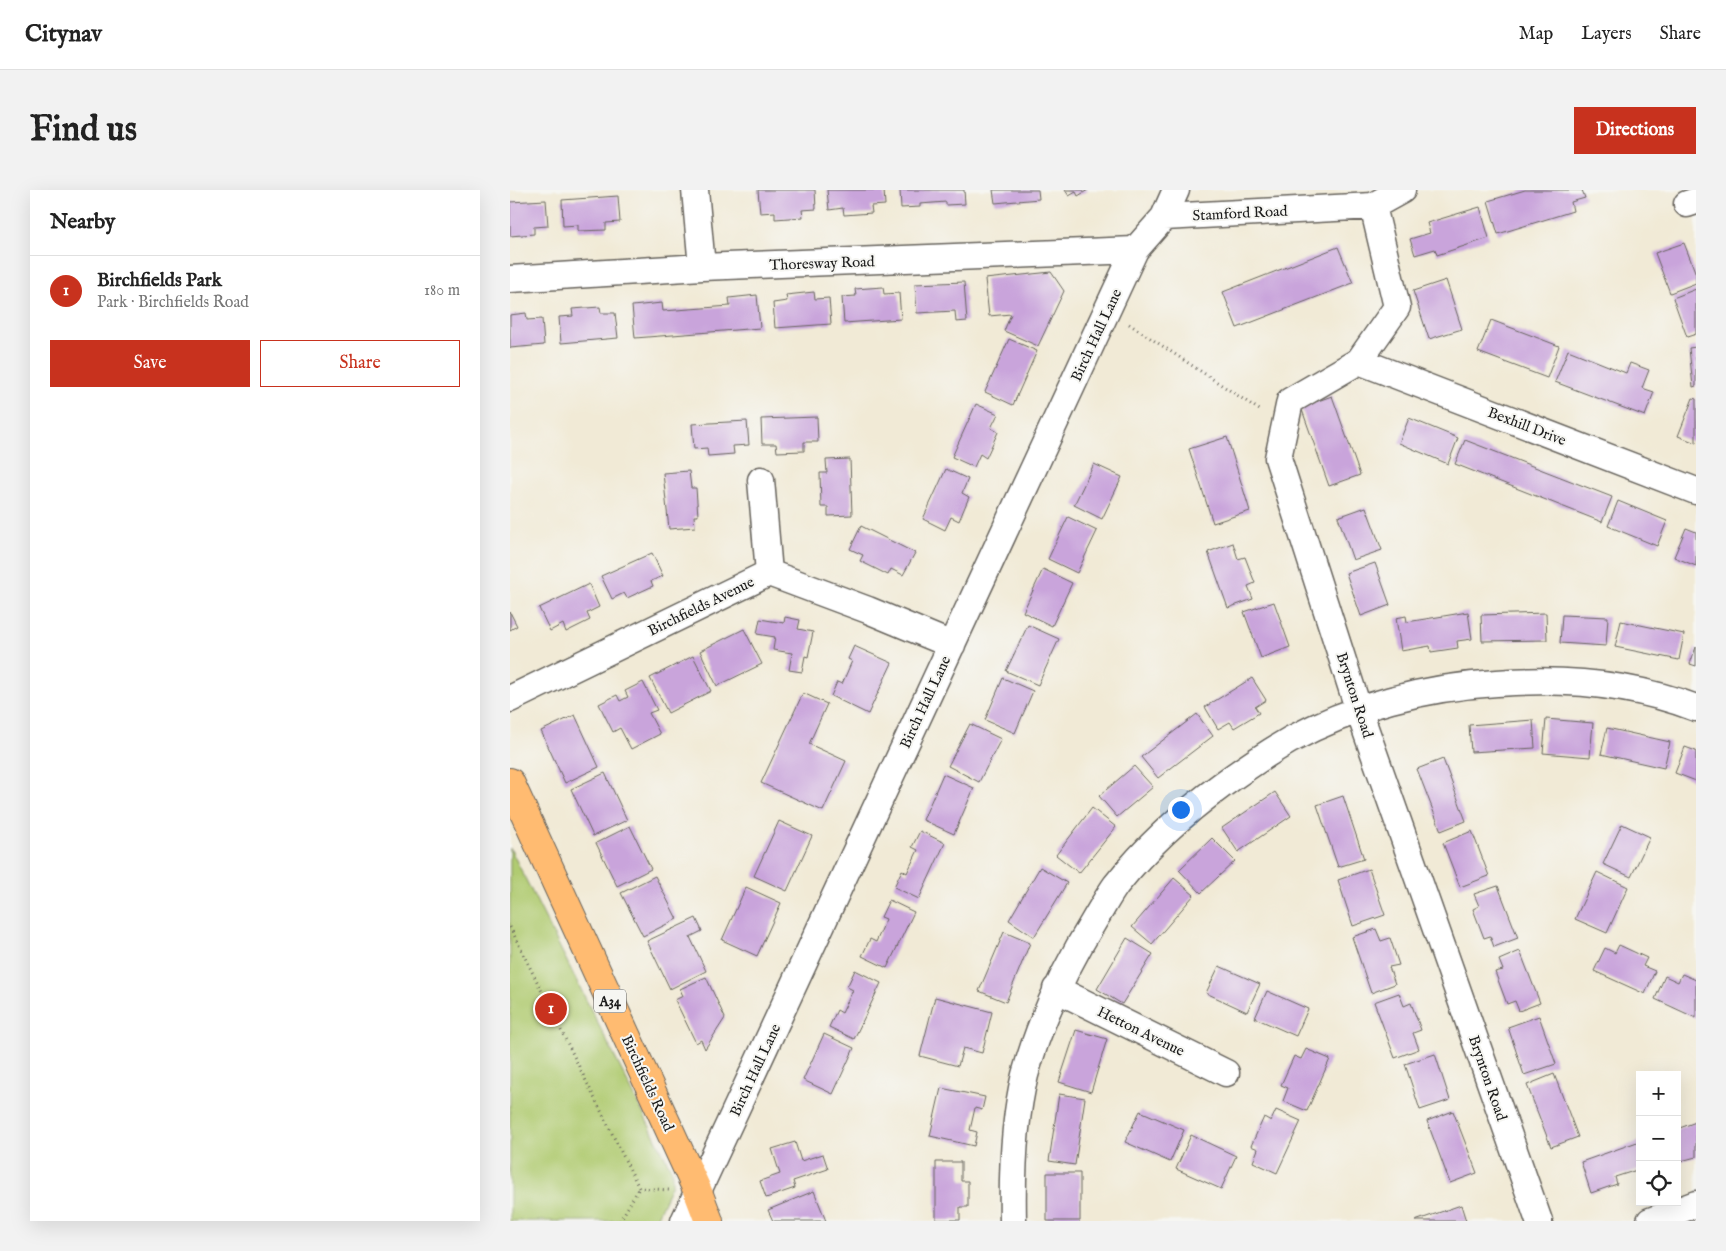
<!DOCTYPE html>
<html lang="en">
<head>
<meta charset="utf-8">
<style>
  body { margin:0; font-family:"IM FELL English",serif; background:#f2f2f2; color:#222 }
  .controls { position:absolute; right:15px; bottom:15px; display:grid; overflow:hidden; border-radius:0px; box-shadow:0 5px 20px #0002 }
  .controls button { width:45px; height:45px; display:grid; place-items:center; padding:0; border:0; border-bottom:1px solid #e0e0e0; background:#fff; color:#222; font:25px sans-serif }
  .you { position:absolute; left:670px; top:619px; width:18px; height:18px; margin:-12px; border:4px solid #fff; border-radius:50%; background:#1a73e8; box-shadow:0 0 0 8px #1a73e833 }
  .badge { display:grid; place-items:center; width:32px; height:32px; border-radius:50%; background:#c8321e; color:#fff; font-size:16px; font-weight:700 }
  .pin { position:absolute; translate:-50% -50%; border:2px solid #fff; box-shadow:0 1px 5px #0006 }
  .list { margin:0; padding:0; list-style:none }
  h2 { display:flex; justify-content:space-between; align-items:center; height:65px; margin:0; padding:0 20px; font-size:21px }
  h2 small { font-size:16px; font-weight:400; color:#767676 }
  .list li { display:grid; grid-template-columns:32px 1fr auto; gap:15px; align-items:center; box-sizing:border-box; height:70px; padding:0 20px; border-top:1px solid #e0e0e0 }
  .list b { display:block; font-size:19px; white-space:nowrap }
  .list p { margin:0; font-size:16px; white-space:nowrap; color:#767676 }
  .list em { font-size:16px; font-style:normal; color:#767676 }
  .actions { display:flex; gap:10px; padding:15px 20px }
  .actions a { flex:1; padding:11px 0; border:1px solid #c8321e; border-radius:0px; text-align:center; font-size:18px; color:#c8321e }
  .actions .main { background:#c8321e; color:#fff }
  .icon { flex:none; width:28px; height:28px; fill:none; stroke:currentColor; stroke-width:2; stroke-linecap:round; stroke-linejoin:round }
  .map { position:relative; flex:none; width:1186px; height:1031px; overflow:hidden; border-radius:0px }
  header { display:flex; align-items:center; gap:30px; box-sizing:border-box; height:70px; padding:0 25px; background:#fff; border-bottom:1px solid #e0e0e0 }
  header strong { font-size:24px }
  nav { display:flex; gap:28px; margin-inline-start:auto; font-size:18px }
  .intro { display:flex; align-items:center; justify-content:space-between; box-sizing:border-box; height:120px; padding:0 30px }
  h1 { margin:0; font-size:35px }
  .button { padding:12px 22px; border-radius:0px; background:#c8321e; color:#fff; font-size:18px; font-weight:700 }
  main { display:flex; gap:30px; padding:0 30px }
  aside { flex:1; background:#fff; border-radius:0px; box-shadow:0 5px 20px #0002 }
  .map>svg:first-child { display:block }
  .green { fill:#b0cb71; stroke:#667446 }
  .building { fill:#c9a4db }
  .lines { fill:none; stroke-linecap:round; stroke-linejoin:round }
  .minor-casing { stroke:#67645d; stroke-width:29 }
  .highway-casing { stroke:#67645d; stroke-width:30 }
  .path { stroke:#67645d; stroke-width:3; stroke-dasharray:1 4; stroke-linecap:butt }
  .minor { stroke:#fff; stroke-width:26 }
  .highway { stroke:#ffbb71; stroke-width:28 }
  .labels { text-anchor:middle; stroke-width:4; stroke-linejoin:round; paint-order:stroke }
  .shield { fill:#f6f6f2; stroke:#5d5d5c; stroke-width:1 }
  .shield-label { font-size:14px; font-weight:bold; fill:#1c1c1c }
  .street-label { font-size:15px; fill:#1c1c1c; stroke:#f6f6f2 }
</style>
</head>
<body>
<header>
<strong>Citynav</strong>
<nav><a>Map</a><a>Layers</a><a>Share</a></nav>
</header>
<div class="intro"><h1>Find us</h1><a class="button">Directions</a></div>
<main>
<aside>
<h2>Nearby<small></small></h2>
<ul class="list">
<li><span class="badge">1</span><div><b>Birchfields Park</b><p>Park · Birchfields Road</p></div><em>180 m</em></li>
</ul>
<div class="actions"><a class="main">Save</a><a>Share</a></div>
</aside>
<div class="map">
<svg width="1186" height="1031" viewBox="0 0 1186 1031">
  <rect width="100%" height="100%" fill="#f6f6f2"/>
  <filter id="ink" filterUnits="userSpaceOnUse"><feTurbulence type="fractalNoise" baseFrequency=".02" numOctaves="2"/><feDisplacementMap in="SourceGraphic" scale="10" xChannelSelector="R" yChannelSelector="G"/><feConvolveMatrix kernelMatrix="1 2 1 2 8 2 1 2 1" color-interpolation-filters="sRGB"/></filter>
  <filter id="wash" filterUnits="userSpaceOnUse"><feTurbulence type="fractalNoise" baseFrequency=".0096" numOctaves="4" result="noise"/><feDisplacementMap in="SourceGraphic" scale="20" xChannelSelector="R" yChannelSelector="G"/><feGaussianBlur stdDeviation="1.12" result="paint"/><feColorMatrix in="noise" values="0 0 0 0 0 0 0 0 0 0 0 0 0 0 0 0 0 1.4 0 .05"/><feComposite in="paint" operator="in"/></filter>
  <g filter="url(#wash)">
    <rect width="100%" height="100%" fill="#f1ead6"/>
    <path class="green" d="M 0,658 L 162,981 L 162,994 L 145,1031 L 0,1031 Z"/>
    <g id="blocks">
      <path class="building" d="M 248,0 L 305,0 L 306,19 L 292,20 L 293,27 L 265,29 L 265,22 L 250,23 Z
        M 317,0 L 374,0 L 375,15 L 361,16 L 362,23 L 334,25 L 333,18 L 319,20 Z
        M 390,0 L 454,0 L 455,14 L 436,15 L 436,12 L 410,14 L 410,17 L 391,18 Z
        M 483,0 L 528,0 L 529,9 L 485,13 Z
        M 555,0 L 578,0 L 568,6 L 566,2 L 559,6 Z
        M 1015,0 L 1072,0 L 1075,8 L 1061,12 L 1063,21 L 988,44 L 978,11 Z
        M 108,6 L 110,32 L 96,33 L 96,40 L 68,41 L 68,35 L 53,36 L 52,10 Z
        M 36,10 L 38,36 L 24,37 L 24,44 L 0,46 L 0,12 Z
        M 970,17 L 979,48 L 927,65 L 925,59 L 905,65 L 900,49 L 920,43 L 917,33 Z
        M 1174,53 L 1186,84 L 1186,93 L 1160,103 L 1145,63 Z
        M 828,57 L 843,93 L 727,138 L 713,102 Z
        M 541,82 L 554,101 L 528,156 L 494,141 L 501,124 L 479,126 L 475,89 Z
        M 936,90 L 952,139 L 919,149 L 903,101 Z
        M 454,92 L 457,131 L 446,132 L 445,121 L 407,123 L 405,94 Z
        M 373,97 L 374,104 L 389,103 L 391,129 L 334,133 L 332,107 L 346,106 L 345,99 Z
        M 1186,99 L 1186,144 L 1177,147 L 1163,108 Z
        M 304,102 L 305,109 L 319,108 L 321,134 L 265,138 L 263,113 L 277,111 L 276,105 Z
        M 247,105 L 250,138 L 125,148 L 122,116 L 152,113 L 153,121 L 220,116 L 219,108 Z
        M 90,117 L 91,123 L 105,123 L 108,148 L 51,153 L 49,127 L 63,126 L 62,119 Z
        M 16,123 L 17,130 L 32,129 L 34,155 L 0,158 L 0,125 Z
        M 981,130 L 1049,156 L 1037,188 L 968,162 Z
        M 499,149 L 527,161 L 503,215 L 475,202 Z
        M 1186,157 L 1186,196 L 1183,197 L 1179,158 Z
        M 1058,160 L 1116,183 L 1120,173 L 1139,180 L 1132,198 L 1144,202 L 1135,226 L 1045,192 Z
        M 822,206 L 850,285 L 819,296 L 791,217 Z
        M 1183,208 L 1186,209 L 1186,253 L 1168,246 Z
        M 466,214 L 488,224 L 481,238 L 488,242 L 476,268 L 470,264 L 464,277 L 442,267 Z
        M 307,227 L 308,252 L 294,252 L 294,261 L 267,262 L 266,254 L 252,254 L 251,229 Z
        M 899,228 L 948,248 L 938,274 L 889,253 Z
        M 237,231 L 239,255 L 223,256 L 224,264 L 198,266 L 197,258 L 184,259 L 182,234 Z
        M 717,247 L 740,321 L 703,333 L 679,259 Z
        M 955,250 L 1102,307 L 1092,332 L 945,274 Z
        M 340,269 L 342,325 L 318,326 L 318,317 L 311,317 L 310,283 L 317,283 L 316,270 Z
        M 584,274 L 612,287 L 592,329 L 564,315 Z
        M 436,279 L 458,289 L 452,303 L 459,307 L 449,331 L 441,327 L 435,340 L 413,329 Z
        M 179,281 L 181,298 L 186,298 L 188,326 L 184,326 L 185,337 L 159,339 L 153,283 Z
        M 1108,311 L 1157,331 L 1147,356 L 1098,336 Z
        M 856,317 L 872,360 L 843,370 L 828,327 Z
        M 558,327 L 587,341 L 567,383 L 538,369 Z
        M 351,336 L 405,363 L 393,385 L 381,379 L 378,385 L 350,371 L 353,365 L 340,359 Z
        M 1176,338 L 1186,342 L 1186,376 L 1164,367 Z
        M 723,353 L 728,369 L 735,367 L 745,393 L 738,396 L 743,409 L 718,418 L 698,362 Z
        M 142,363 L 153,386 L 141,391 L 143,396 L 117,408 L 114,403 L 102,409 L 91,386 Z
        M 865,373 L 880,415 L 851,426 L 836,383 Z
        M 533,379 L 562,393 L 542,436 L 513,422 Z
        M 79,394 L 89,417 L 77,423 L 80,430 L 56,442 L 53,434 L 40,441 L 29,418 Z
        M 764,412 L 780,457 L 751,468 L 734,422 Z
        M 0,422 L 7,436 L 0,440 Z
        M 958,422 L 962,449 L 947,451 L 948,458 L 921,462 L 920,456 L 891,461 L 886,428 L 896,426 L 897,432 Z
        M 1036,423 L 1037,450 L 972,451 L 971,425 Z
        M 1052,425 L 1098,427 L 1096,456 L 1050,453 Z
        M 275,427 L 290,430 L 288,439 L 303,442 L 298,467 L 295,466 L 292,482 L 279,480 L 282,463 L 263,460 L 265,447 L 247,444 L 250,429 L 274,433 Z
        M 1111,431 L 1174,444 L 1169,470 L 1105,457 Z
        M 518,435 L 549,449 L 528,495 L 496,481 Z
        M 234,439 L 252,474 L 207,496 L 190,461 Z
        M 344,456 L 382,473 L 358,524 L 321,506 L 327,492 L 332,494 L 342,471 L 338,469 Z
        M 1186,457 L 1186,476 L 1180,474 Z
        M 183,466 L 201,501 L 158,523 L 140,488 Z
        M 493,488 L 523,501 L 505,543 L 475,530 Z
        M 742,488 L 756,510 L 745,517 L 749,523 L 724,538 L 720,532 L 708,539 L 695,517 Z
        M 133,492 L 147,520 L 139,523 L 150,544 L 121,559 L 110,538 L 103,542 L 89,514 L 107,505 L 110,511 L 118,507 L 115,501 Z
        M 293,503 L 317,514 L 299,554 L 336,571 L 313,621 L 251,593 Z
        M 687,524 L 703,546 L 648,588 L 631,567 Z
        M 65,525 L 89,577 L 55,593 L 31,541 Z
        M 1036,529 L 1083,533 L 1080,567 L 1033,563 Z
        M 1023,530 L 1025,558 L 961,562 L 959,535 Z
        M 460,534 L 491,549 L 469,592 L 438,576 Z
        M 1097,538 L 1160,552 L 1154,578 L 1091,564 Z
        M 1175,557 L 1186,561 L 1186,591 L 1165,583 Z
        M 933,569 L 956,631 L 931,641 L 907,579 Z
        M 624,576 L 643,597 L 607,627 L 589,606 Z
        M 95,583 L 117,630 L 83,646 L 61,599 Z
        M 433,584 L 464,598 L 444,644 L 413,630 Z
        M 765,602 L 781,626 L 728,662 L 712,638 Z
        M 833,606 L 854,669 L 828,677 L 807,615 Z
        M 582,618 L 606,637 L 569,683 L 546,665 Z
        M 269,631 L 302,646 L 277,701 L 244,686 Z
        M 1112,634 L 1140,647 L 1121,687 L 1093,674 Z
        M 120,636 L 141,679 L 107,696 L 86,653 Z
        M 410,641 L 435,653 L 409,709 L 384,697 L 392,680 L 397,683 L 408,660 L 402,657 Z
        M 962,641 L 979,686 L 950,697 L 933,653 Z
        M 702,648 L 725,671 L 691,703 L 669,680 Z
        M 530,677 L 557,693 L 524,747 L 499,730 Z
        M 859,679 L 875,725 L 843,736 L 828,690 Z
        M 1087,682 L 1118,697 L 1097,743 L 1065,729 Z
        M 145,686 L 167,729 L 133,746 L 111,703 Z
        M 664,688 L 684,705 L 642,754 L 622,737 Z
        M 988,696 L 1008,748 L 984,757 L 980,746 L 974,748 L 963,719 L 969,716 L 964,704 Z
        M 236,697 L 271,713 L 247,766 L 212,750 Z
        M 379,710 L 404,722 L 377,778 L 352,766 L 360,749 L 366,752 L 371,741 L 376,729 L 371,727 Z
        M 186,728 L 192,741 L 180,747 L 196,781 L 160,799 L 137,751 Z
        M 866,739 L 871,751 L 880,748 L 889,775 L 879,777 L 885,794 L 861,803 L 842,747 Z
        M 494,742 L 520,753 L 496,812 L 469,801 Z
        M 617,748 L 643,764 L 612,814 L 587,799 Z
        M 1109,755 L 1137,768 L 1133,776 L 1145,781 L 1135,804 L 1084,781 L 1095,758 L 1105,763 Z
        M 1010,761 L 1030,813 L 1009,821 L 1005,811 L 997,814 L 985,782 L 993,780 L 989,770 Z
        M 709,776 L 750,794 L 737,822 L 696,803 Z
        M 345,780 L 371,793 L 344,849 L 319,837 L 327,820 L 332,823 L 343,800 L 337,797 Z
        M 1172,784 L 1186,790 L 1186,828 L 1145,809 L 1155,786 L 1168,792 Z
        M 196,787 L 215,828 L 195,859 L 191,850 L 186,853 L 165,810 L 173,806 L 170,799 Z
        M 757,801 L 798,819 L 786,846 L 745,828 Z
        M 889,803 L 894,816 L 901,813 L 911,840 L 903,843 L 909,859 L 885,868 L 864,812 Z
        M 425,807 L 482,822 L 472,863 L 453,858 L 448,876 L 410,866 Z
        M 1029,826 L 1046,874 L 1014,885 L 998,837 Z
        M 566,840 L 597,849 L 581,902 L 549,892 Z
        M 314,844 L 344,858 L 323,904 L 293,890 Z
        M 796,859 L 820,869 L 797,921 L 773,911 L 778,898 L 771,895 L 784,866 L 791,869 Z
        M 925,864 L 940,910 L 910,920 L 895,874 Z
        M 1044,884 L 1068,947 L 1041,957 L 1017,895 Z
        M 431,898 L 475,907 L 472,920 L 465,918 L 460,940 L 467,942 L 464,956 L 420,946 Z
        M 549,904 L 575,908 L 565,975 L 539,971 Z
        M 766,920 L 791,931 L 767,983 L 743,972 L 748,959 L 741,956 L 754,927 L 761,931 Z
        M 630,921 L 674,940 L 660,972 L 615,952 Z
        M 943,921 L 967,983 L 940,993 L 917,931 Z
        M 1186,932 L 1186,967 L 1171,971 L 1169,965 L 1167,966 L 1167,939 Z
        M 681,945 L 726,966 L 711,999 L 666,979 Z
        M 1130,951 L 1130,979 L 1105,987 L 1107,994 L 1081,1003 L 1071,972 Z
        M 285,952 L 291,971 L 313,964 L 318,979 L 283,991 L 285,998 L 256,1008 L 250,991 L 270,984 L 262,959 Z
        M 426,972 L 451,972 L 451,991 L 458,991 L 458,1017 L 450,1017 L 450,1030 L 426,1030 Z
        M 537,983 L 570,983 L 570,1031 L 537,1031 Z
        M 304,1001 L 316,1031 L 263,1031 L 258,1020 Z
        M 951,1015 L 956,1031 L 905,1031 Z"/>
    </g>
  </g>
  <g filter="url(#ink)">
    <use href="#blocks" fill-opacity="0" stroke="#67645d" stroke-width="1"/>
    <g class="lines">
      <g class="minor-casing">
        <path id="minor" d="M 185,0 L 192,77
          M 1177,14 L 1186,11
          M 863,16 L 887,117 L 849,171 L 780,211 L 768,268 L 849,521 L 1029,1031
          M 654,27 L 863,16 L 892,0
          M 0,89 L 192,77 L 625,60
          M 849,171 L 1186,301
          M 251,290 L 259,383
          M 0,509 L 259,383 L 358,420 L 442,455
          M 546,799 L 716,883
          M 174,1031 L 625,60 L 654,27 L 666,0
          M 503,1031 C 502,986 504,929 515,885 C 530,830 555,778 585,729 C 592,718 598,706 606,695 C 637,656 672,624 712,595 C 734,579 756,564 780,550 C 842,516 916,497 987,493 C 1053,488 1123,494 1186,518
          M 1140,1031 L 1186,1014"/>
      </g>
      <g class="highway-casing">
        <path id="highway" d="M 0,592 L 188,1002 L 199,1031"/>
      </g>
      <path class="path" d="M 619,134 L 751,221
        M 0,737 L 129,998 L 159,1000
        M 110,1031 L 129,998"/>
      <use href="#minor" class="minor"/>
      <use href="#highway" class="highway"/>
    </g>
  </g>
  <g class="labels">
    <rect class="shield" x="84" y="799.5" width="32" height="23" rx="4"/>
    <g class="shield-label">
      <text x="100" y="816">A34</text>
    </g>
    <g class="street-label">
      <text transform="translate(730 23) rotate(-3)" y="5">Stamford Road</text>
      <text transform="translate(312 73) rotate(-2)" y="5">Thoresway Road</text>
      <text transform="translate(586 145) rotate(-65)" y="5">Birch Hall Lane</text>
      <text transform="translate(1017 236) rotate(21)" y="5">Bexhill Drive</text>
      <text transform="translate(191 416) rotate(-26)" y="5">Birchfields Avenue</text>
      <text transform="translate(845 505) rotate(72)" y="5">Brynton Road</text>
      <text transform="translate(415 512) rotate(-65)" y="5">Birch Hall Lane</text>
      <text transform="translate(631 841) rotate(26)" y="5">Hetton Avenue</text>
      <text transform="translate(245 880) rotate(-65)" y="5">Birch Hall Lane</text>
      <text transform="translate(978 888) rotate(71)" y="5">Brynton Road</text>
      <text transform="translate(138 893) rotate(65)" y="5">Birchfields Road</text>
    </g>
  </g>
</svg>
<div class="controls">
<button>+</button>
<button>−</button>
<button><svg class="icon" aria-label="locate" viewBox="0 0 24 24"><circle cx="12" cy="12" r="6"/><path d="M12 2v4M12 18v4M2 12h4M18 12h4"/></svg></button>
</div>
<div class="you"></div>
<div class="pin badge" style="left:41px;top:819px">1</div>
</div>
</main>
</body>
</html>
